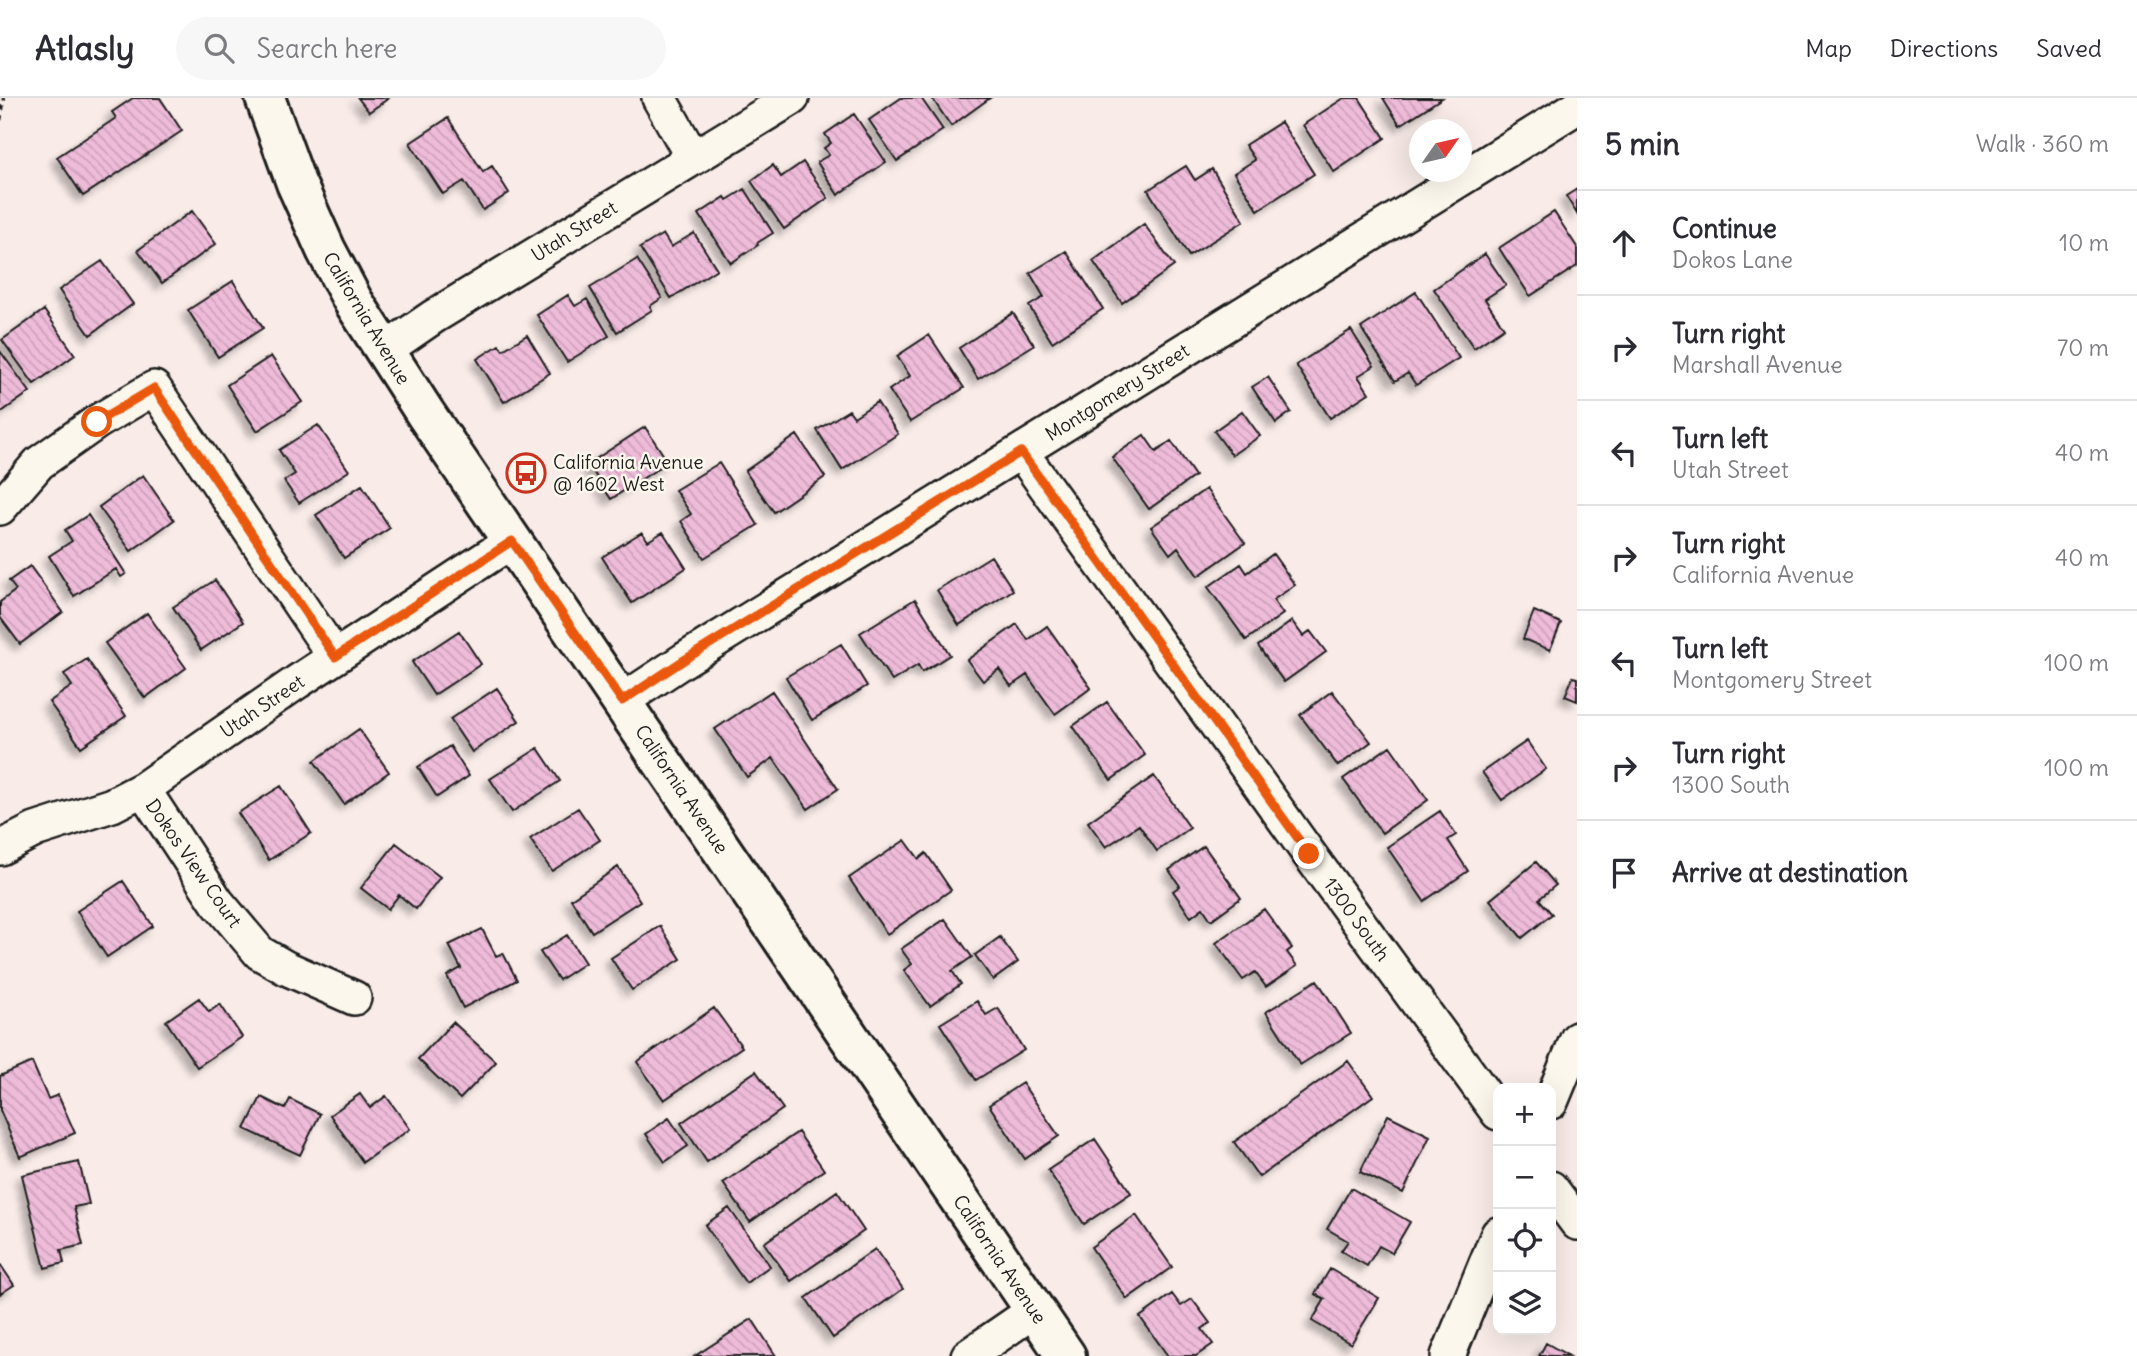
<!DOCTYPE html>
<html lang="en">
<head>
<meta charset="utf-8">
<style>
  body { margin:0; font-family:Delius,sans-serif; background:#f7f7f7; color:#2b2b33 }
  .controls { position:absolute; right:21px; bottom:21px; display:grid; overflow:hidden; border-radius:14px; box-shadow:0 7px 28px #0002 }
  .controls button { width:63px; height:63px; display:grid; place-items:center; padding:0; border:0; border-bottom:2px solid #e1e1e2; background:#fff; color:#2b2b33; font:35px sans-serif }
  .compass { position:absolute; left:1409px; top:21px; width:63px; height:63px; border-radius:50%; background:#fff; box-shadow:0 7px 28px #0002; rotate:56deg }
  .stop { position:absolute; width:21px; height:21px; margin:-16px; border:5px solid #ea580c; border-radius:50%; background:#fff }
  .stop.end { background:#ea580c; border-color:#fff; box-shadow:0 2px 7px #0008 }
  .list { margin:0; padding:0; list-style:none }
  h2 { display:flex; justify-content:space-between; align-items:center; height:91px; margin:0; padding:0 28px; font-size:30px }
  h2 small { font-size:23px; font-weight:400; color:#7c7c81 }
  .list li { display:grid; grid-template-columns:46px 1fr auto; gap:21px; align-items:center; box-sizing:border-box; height:105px; padding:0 28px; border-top:2px solid #e1e1e2 }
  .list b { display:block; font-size:26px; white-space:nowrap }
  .list p { margin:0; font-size:23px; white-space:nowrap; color:#7c7c81 }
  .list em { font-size:23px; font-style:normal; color:#7c7c81 }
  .icon { flex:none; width:38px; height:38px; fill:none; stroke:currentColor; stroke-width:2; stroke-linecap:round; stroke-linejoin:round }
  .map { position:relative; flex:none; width:1577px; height:1258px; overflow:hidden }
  header { display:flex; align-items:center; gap:42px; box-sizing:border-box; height:98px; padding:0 35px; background:#fff; border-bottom:2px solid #e1e1e2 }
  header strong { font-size:33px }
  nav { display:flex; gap:38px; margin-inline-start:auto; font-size:24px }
  .search { width:490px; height:63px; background:#f7f7f7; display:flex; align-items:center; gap:18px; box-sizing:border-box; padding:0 24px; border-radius:38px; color:#7c7c81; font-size:26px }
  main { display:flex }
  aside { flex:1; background:#fff }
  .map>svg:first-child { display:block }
  .building { fill:url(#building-back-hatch); stroke:#1c1c1c; stroke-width:2; filter:url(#shadow) }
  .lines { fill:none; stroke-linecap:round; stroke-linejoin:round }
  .street-casing { stroke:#1c1c1c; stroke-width:38 }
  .secondary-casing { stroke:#1c1c1c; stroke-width:44 }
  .path { stroke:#1c1c1c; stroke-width:4.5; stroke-dasharray:5 5; stroke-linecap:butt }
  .street { stroke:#fbf7ec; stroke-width:33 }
  .secondary { stroke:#fbf7ec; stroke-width:38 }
  .route { stroke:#ea580c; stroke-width:9 }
  .labels { text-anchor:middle; stroke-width:5; stroke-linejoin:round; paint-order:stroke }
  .street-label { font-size:19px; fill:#1c1c1c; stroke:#fbf7ec }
  .poi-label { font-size:19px; fill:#1c1c1c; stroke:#fbf7ec; text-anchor:start }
</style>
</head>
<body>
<header>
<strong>Atlasly</strong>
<div class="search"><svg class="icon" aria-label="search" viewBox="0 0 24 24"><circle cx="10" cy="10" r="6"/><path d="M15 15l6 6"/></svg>Search here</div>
<nav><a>Map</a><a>Directions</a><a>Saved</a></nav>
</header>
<main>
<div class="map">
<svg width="1577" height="1258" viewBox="0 0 1577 1258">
  <defs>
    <pattern id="building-back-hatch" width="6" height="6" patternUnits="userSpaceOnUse" patternTransform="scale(1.75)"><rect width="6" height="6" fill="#eebbd9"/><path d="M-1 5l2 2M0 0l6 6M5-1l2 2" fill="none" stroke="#cca0ba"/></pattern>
    <filter id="shadow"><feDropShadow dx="-6" dy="6" stdDeviation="3.5" flood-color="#0004"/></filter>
  </defs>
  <rect width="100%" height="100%" fill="#f8ebe8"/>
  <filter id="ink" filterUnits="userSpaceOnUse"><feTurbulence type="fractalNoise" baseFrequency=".0143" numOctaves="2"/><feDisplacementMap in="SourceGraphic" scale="14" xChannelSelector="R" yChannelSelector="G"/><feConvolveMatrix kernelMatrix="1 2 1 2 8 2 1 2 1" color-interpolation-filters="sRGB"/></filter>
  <g filter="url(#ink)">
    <path class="building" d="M 133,0 L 160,0 L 182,33 L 83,98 L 57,59 L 116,20 L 112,14 Z
      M 358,0 L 389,0 L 369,14 Z
      M 901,0 L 921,0 L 943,32 L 897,63 L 869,22 Z
      M 932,0 L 990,0 L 951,28 Z
      M 1344,0 L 1359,0 L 1385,40 L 1334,74 L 1303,27 Z
      M 1383,0 L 1442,0 L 1400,27 Z
      M 854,16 L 886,64 L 838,97 L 817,64 L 829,57 L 824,50 L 831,45 L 825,36 Z
      M 448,20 L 483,74 L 492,68 L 509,95 L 483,112 L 464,83 L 443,96 L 410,45 Z
      M 1281,24 L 1314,76 L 1258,112 L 1234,75 L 1255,62 L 1245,47 Z
      M 803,64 L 828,100 L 784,131 L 751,83 L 773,67 L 781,79 Z
      M 1186,68 L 1195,82 L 1212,71 L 1244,123 L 1189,158 L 1148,92 Z
      M 745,91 L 773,135 L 757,145 L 758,147 L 731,165 L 699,116 L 725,99 L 727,102 Z
      M 1577,91 L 1577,116 L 1566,98 Z
      M 192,113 L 216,146 L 162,185 L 138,152 Z
      M 1554,114 L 1577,149 L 1577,168 L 1530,198 L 1499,150 Z
      M 1144,126 L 1174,168 L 1122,205 L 1093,163 Z
      M 694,135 L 717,171 L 671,200 L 640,150 L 663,136 L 671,149 Z
      M 1066,153 L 1103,211 L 1052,244 L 1029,208 L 1044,199 L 1030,175 Z
      M 1485,156 L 1506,187 L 1485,201 L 1504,230 L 1474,250 L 1434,191 Z
      M 637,161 L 662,200 L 650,208 L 652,212 L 617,234 L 590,190 Z
      M 102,163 L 133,206 L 90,237 L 59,192 Z
      M 233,183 L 263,230 L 218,259 L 188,212 Z
      M 1416,194 L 1459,260 L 1416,287 L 1408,275 L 1395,283 L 1361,230 Z
      M 568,197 L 575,208 L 587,201 L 609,238 L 567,264 L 537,217 Z
      M 44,212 L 75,257 L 34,286 L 2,242 Z
      M 1013,215 L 1034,247 L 978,281 L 959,250 Z
      M 1351,232 L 1374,268 L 1358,278 L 1369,295 L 1330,320 L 1296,267 Z
      M 527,237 L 550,275 L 504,304 L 477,261 L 499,247 L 503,252 Z
      M 929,237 L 964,290 L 910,324 L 889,292 L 910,278 L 897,258 Z
      M 0,253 L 30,294 L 0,315 Z
      M 271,258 L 302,304 L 257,333 L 227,287 Z
      M 1268,279 L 1291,314 L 1276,325 L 1252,289 Z
      M 877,304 L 898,336 L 842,372 L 817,332 L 849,312 L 854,319 Z
      M 1242,313 L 1260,338 L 1232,357 L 1214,333 Z
      M 318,327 L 349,373 L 299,405 L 284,383 L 295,376 L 279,352 Z
      M 645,329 L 668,364 L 611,401 L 588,366 Z
      M 797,337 L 825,379 L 774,414 L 745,373 Z
      M 1144,337 L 1156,354 L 1171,343 L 1195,378 L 1149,411 L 1112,359 Z
      M 719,365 L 758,427 L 704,460 L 681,423 L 691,416 L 675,392 Z
      M 143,377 L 174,422 L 131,453 L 99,409 Z
      M 362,387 L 390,430 L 344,460 L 316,417 Z
      M 1206,391 L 1245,445 L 1198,478 L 1178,449 L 1170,456 L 1151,429 Z
      M 88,417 L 126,476 L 121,479 L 116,471 L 74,498 L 49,458 L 72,443 L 65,432 Z
      M 642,434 L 648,443 L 663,434 L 686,470 L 632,505 L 602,459 Z
      M 1273,456 L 1295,487 L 1273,502 L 1283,516 L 1246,542 L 1208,489 L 1241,466 L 1247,475 Z
      M 991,458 L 1013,492 L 959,527 L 937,492 Z
      M 30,468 L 63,514 L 20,546 L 0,519 L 0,504 L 16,492 L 9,483 Z
      M 215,482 L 243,524 L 201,552 L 173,509 Z
      M 915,501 L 950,557 L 922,574 L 918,567 L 892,583 L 860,535 Z
      M 1534,513 L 1561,525 L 1550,552 L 1523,541 Z
      M 147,515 L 186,570 L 145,600 L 105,545 Z
      M 1292,523 L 1303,538 L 1310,533 L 1326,554 L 1284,584 L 1258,548 Z
      M 1017,526 L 1028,542 L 1047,528 L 1091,590 L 1055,616 L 1027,577 L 1011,588 L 999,571 L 983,583 L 967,562 Z
      M 459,533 L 481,566 L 434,597 L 412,564 Z
      M 841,546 L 867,588 L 812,622 L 786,579 Z
      M 87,561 L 126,618 L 81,649 L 49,604 L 72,588 L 64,576 Z
      M 1573,579 L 1577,580 L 1577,603 L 1565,598 Z
      M 497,590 L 519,623 L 472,654 L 450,621 Z
      M 772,593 L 838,691 L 808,711 L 773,660 L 747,679 L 715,631 Z
      M 1332,593 L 1371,644 L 1338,668 L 1300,617 Z
      M 1107,604 L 1145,657 L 1111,682 L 1073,628 Z
      M 359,631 L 389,674 L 344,706 L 314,663 Z
      M 1527,643 L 1546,671 L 1502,702 L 1482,674 Z
      M 450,648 L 469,678 L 437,699 L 418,669 Z
      M 1390,648 L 1428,702 L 1382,735 L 1343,681 Z
      M 538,650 L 560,683 L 512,714 L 490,681 Z
      M 1154,678 L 1190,730 L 1157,753 L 1139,727 L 1106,749 L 1088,724 Z
      M 281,688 L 311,735 L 269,762 L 238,715 Z
      M 578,710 L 600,742 L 552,773 L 530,741 Z
      M 1440,713 L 1456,737 L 1448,742 L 1468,773 L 1424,803 L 1387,749 Z
      M 905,742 L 919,761 L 926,755 L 951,792 L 887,836 L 849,780 Z
      M 396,745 L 440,779 L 416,811 L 399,797 L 388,811 L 361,790 Z
      M 1204,748 L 1241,800 L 1211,822 L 1203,810 L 1191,819 L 1173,793 L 1180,788 L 1169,772 Z
      M 1536,764 L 1556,787 L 1539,801 L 1552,816 L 1522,840 L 1490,802 Z
      M 618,769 L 640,803 L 592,834 L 571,801 Z
      M 123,783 L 153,828 L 107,859 L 77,813 Z
      M 1264,811 L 1292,850 L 1287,854 L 1297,868 L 1266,889 L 1255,874 L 1243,882 L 1216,845 Z
      M 945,821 L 972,859 L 952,873 L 961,886 L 930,908 L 904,872 L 912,866 L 901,851 Z
      M 660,828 L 681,861 L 632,892 L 611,860 Z
      M 482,831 L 496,858 L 503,855 L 517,882 L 463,910 L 447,878 L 461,870 L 449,847 Z
      M 567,837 L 585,865 L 559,882 L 540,854 Z
      M 1000,839 L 1018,864 L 993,882 L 975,857 Z
      M 1317,882 L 1351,935 L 1300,967 L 1266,914 Z
      M 199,900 L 209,914 L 220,906 L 242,939 L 197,969 L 166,923 Z
      M 977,903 L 986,917 L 998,910 L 1024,952 L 976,982 L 940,926 Z
      M 714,910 L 742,949 L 664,1002 L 637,964 Z
      M 453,924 L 496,964 L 460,1001 L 418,961 Z
      M 1348,963 L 1373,998 L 1259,1079 L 1234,1044 Z
      M 32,964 L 48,1001 L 58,997 L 75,1035 L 20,1059 L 0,1012 L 0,978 Z
      M 756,973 L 783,1011 L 707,1064 L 681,1025 Z
      M 1022,985 L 1059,1038 L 1025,1061 L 989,1007 Z
      M 360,996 L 370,1010 L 386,998 L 410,1031 L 363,1064 L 330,1017 Z
      M 261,999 L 285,1011 L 290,1001 L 320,1016 L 300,1057 L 245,1031 Z
      M 1388,1017 L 1430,1038 L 1403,1095 L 1360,1074 Z
      M 669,1020 L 688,1048 L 665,1064 L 646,1036 Z
      M 798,1034 L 824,1072 L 750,1124 L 723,1085 Z
      M 1095,1041 L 1131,1095 L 1084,1126 L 1048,1072 Z
      M 79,1064 L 89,1106 L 74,1109 L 83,1147 L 61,1152 L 64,1165 L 45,1170 L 22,1077 Z
      M 1351,1090 L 1410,1124 L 1392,1155 L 1379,1148 L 1367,1168 L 1341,1153 L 1348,1143 L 1327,1131 Z
      M 837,1093 L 864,1133 L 791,1183 L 764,1145 Z
      M 729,1110 L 770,1168 L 746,1185 L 705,1127 Z
      M 1136,1117 L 1172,1169 L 1127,1201 L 1091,1149 Z
      M 875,1151 L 903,1191 L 833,1240 L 806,1200 Z
      M 0,1166 L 14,1187 L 0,1196 Z
      M 1330,1171 L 1379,1200 L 1351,1246 L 1312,1223 L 1325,1201 L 1315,1196 Z
      M 1172,1196 L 1181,1208 L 1192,1201 L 1210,1225 L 1202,1231 L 1213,1246 L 1196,1258 L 1168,1258 L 1140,1219 Z
      M 752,1221 L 776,1258 L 695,1258 Z
      M 1546,1245 L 1569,1258 L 1539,1258 Z"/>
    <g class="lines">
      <g class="street-casing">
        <path id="street" d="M 659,0 L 693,60
          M 385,252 L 433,219 L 792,0
          M 1021,354 L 1309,756 L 1498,1015
          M 0,410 L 39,365 L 97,324 L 154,290 L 335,559
          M 622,603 L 684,562 L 1577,9
          M 143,691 L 217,804 L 260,855 L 286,870 L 354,900
          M 0,750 L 35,732 L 112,707 L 143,691 L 297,584 L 512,443
          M 1551,1004 L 1577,941
          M 1551,1090 L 1577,1125
          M 968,1258 L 1035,1212
          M 1448,1258 L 1498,1136"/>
      </g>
      <g class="secondary-casing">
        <path id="secondary" d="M 265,0 L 296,85 L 326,152 L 353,203 L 425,315 L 1066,1258"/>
      </g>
      <path class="path" d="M 0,22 L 4,0"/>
      <use href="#street" class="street"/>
      <use href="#secondary" class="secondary"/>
    </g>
  </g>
  <g class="lines" filter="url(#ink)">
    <path class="route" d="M 97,324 L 154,290 L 335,559 L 512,443 L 622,603 L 684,562 L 1021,354 L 1309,756"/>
  </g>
  <defs>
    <g id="bus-ring" transform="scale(2.0125)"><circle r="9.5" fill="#fbf7ec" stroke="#c8321e" stroke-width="1.5"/><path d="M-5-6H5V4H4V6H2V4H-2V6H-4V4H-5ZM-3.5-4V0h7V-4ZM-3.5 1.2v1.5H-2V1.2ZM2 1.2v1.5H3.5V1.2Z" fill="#c8321e"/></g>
  </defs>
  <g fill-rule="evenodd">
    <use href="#bus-ring" x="526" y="375"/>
  </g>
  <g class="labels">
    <g class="street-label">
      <text transform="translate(574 133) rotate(-32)" y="7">Utah Street</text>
      <text transform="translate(367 220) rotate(59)" y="7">California Avenue</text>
      <text transform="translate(1117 294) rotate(-32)" y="7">Montgomery Street</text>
      <text transform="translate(262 608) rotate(-34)" y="7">Utah Street</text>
      <text transform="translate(682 691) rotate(56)" y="7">California Avenue</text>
      <text transform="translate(194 765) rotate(55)" y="7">Dokos View Court</text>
      <text transform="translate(1357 821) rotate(54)" y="7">1300 South</text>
      <text transform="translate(1000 1161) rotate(56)" y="7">California Avenue</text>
    </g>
    <g class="poi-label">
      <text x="553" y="371">California Avenue<tspan x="553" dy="22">@ 1602 West</tspan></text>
    </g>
  </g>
</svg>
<div class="controls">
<button>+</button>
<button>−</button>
<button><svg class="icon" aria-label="locate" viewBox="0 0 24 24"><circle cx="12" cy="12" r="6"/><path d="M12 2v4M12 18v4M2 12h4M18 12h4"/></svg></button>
<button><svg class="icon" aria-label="layers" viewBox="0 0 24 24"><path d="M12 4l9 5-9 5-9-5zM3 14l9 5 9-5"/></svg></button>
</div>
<svg class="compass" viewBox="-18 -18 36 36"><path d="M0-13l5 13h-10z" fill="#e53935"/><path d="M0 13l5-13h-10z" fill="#7c7c81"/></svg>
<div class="stop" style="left:97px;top:324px"></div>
<div class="stop end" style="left:1309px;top:756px"></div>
</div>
<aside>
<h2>5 min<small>Walk · 360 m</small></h2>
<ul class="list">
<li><svg class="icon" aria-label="ahead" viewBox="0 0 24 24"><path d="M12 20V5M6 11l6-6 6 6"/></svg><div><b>Continue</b><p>Dokos Lane</p></div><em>10 m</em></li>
<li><svg class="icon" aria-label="right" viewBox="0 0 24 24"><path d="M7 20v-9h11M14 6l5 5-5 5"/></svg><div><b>Turn right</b><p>Marshall Avenue</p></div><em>70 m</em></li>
<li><svg class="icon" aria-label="left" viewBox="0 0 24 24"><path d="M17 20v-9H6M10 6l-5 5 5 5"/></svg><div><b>Turn left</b><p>Utah Street</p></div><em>40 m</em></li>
<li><svg class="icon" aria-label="right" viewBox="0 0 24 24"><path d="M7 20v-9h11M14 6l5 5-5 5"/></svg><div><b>Turn right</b><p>California Avenue</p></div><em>40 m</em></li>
<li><svg class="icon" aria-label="left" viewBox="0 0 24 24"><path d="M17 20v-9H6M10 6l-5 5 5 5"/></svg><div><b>Turn left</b><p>Montgomery Street</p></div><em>100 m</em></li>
<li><svg class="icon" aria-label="right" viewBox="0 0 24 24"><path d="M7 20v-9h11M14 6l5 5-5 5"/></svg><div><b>Turn right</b><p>1300 South</p></div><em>100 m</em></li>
<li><svg class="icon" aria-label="arrive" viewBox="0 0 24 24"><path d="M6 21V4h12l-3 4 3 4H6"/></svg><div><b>Arrive at destination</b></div></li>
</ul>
</aside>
</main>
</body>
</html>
